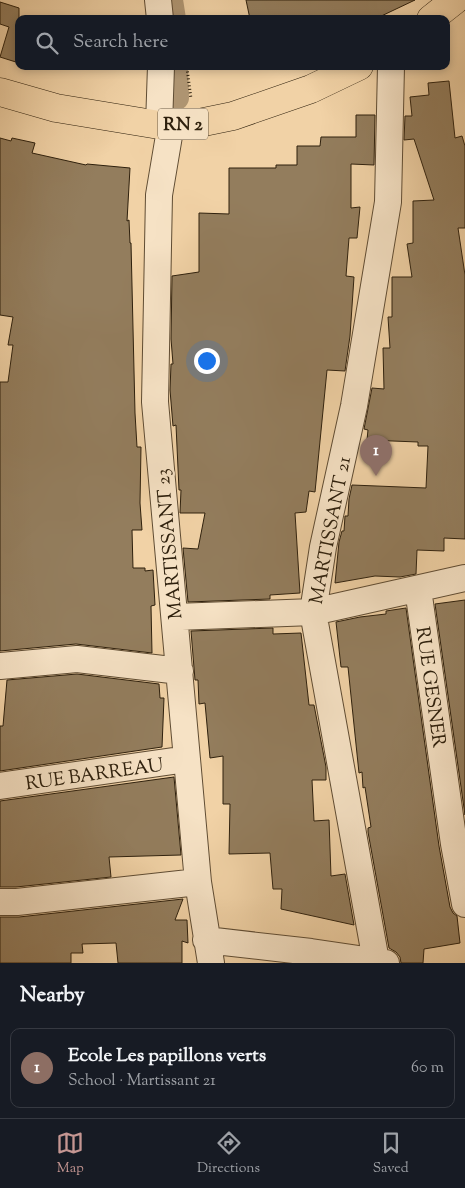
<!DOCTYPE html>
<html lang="en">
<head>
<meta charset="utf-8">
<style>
  body { margin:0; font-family:"Sorts Mill Goudy",serif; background:#242831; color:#f1f3f6 }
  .you { position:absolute; left:206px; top:360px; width:18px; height:18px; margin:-12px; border:4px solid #fff; border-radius:50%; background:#1a73e8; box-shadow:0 0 0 8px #1a73e833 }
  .badge { display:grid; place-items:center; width:32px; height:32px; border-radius:50%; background:#c59692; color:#fff; font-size:16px; font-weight:700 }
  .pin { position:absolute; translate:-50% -41px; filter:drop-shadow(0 1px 2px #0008) }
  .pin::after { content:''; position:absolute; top:26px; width:18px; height:15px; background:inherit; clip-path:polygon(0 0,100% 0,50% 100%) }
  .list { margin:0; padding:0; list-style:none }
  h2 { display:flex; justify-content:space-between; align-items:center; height:65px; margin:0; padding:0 20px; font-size:21px }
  h2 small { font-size:16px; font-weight:400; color:#9ea1a6 }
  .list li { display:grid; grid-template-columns:32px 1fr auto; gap:15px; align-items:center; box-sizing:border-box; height:80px; margin:0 10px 10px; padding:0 10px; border:1px solid #363941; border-radius:10px }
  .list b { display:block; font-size:19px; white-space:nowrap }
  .list p { margin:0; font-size:16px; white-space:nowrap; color:#9ea1a6 }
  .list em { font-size:16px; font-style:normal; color:#9ea1a6 }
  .icon { flex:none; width:28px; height:28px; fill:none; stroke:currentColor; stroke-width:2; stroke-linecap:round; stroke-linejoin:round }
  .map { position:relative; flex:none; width:465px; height:963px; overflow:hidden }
  .search { position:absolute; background:#171b24; box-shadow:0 2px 8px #0003; left:15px; right:15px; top:15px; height:55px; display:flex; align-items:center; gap:12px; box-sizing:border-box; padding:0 18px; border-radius:10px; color:#9ea1a6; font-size:19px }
  .sheet { height:155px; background:#171b24 }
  nav { display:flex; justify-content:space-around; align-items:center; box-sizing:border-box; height:70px; border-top:1px solid #363941; background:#171b24; font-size:14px; color:#9ea1a6 }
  nav a { display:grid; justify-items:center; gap:2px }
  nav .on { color:#c59692 }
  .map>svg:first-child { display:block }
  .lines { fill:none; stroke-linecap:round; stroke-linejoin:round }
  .canal { stroke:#af9572; stroke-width:24 }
  .building { fill:#937d5d; stroke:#2e200d }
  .minor-casing { stroke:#5f4c33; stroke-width:28 }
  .primary-casing { stroke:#2e200d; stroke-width:29 }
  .path { stroke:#2e200d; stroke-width:3; stroke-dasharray:1 2.5; stroke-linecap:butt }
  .minor { stroke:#f6e2c5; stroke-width:26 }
  .primary { stroke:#f1d2a6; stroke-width:28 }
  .labels { text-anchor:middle; stroke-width:4.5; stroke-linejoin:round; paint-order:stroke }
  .shield { fill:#f6e2c5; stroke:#6a5a44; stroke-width:1 }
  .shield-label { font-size:18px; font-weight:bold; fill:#2e200d }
  .street-label { font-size:19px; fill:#2e200d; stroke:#f6e2c5 }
</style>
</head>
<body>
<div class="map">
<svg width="465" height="963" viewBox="0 0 465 963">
  <rect width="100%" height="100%" fill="#f1d2a6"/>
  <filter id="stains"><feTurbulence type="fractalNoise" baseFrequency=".004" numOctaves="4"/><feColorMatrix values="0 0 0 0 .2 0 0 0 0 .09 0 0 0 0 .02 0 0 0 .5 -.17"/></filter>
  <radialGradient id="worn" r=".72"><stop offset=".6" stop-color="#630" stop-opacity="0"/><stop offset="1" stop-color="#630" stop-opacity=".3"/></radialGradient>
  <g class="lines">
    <path class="canal" d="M 171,0 L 174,19
      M 176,66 L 177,98"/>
  </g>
  <path class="building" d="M 246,0 L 415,0 L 375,19 L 250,19 Z
    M 0,2 L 19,8 L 19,63 L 0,57 L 9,27 L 0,24 Z
    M 449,81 L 455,138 L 462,136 L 465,146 L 465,228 L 458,228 L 465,275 L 465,539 L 444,538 L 444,551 L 417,550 L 416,574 L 400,577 L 375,576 L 335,583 L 339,542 L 342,531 L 344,531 L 345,516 L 348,516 L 349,499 L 352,485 L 426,488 L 428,446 L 418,446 L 418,442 L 367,440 L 368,430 L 364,429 L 372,388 L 384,389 L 383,348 L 390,348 L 388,317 L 392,317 L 392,277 L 412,277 L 407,244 L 413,243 L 413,201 L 434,200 L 414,139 L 404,140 L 405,116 L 412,116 L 410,97 L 429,95 L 428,83 Z
    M 356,115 L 375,115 L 374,165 L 351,164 L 351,208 L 360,207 L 357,238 L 349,238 L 346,276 L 354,277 L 350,336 L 345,371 L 327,370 L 315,492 L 309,491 L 306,512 L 295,513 L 300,593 L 270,595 L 270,599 L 188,602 L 183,548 L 198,549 L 205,513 L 180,513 L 181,490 L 179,490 L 176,425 L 173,426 L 170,390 L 171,364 L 173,364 L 171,339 L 172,276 L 199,272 L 199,213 L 229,214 L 229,168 L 276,168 L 276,165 L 297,165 L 297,146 L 320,146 L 321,137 L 356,137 Z
    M 0,138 L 11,141 L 12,138 L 35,143 L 32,153 L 86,165 L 87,164 L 130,168 L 127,221 L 129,220 L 130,243 L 131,243 L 135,413 L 137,447 L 141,447 L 140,503 L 142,530 L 132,530 L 133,568 L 145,568 L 145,571 L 153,570 L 155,605 L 151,606 L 152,653 L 76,644 L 0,651 L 0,382 L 8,382 L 13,345 L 8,345 L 13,317 L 0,315 Z
    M 465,600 L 465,815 L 435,604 Z
    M 406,608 L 439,846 L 450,907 L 453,913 L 457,916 L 460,943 L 424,949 L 423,963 L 401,963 L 400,957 L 396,952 L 389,948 L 368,832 L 368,828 L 371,827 L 365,787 L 363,788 L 362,772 L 359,773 L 348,667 L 341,667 L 336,622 L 360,617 L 386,614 L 386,611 Z
    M 273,628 L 273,634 L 301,633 L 309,705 L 314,705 L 326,767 L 326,780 L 312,780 L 314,821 L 329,820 L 331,876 L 345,874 L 354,925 L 281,909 L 282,889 L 273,889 L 270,853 L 229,854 L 230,804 L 223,804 L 223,756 L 210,758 L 205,703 L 199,704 L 198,680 L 195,680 L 191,631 Z
    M 77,674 L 159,684 L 160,698 L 164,698 L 162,747 L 0,771 L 0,726 L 3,726 L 7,680 Z
    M 174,777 L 181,855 L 109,857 L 111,877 L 16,887 L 0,887 L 0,801 Z
    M 183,899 L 175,920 L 187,920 L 188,943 L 182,941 L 182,963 L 118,963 L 116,943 L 82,944 L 83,953 L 71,953 L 71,963 L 0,963 L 0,917 L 19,917 Z"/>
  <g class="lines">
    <g class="minor-casing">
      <path id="minor" d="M 158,0 L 160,19
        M 171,124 L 159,195 L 155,402 L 198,882 L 211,963
        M 159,125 L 161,66
        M 418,589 L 454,844 L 465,904
        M 175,617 L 313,612 L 465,578
        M 0,666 L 77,659 L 180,671
        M 0,786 L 187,759
        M 0,902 L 17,902 L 198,882
        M 206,940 L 311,952 L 386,963
        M 376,961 L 313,612 L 323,547 L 354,406 L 388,202 L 391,66"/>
    </g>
    <g class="primary-casing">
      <path id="primary" d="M 431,19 L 455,0
        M 0,92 L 56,108 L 159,125 L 194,124 L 233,116 L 311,89 L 359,66"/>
    </g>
    <path class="path" d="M 187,68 L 191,99"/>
    <use href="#minor" class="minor"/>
    <use href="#primary" class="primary"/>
  </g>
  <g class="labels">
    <rect class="shield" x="158" y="108.5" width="50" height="31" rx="4"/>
    <g class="shield-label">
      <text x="183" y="130">RN 2</text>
    </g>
    <g class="street-label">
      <text transform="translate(329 530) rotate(-79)" y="7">MARTISSANT 21</text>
      <text transform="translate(168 544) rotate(-95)" y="7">MARTISSANT 23</text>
      <text transform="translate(432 687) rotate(82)" y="7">RUE GESNER</text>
      <text transform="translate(94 773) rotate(-8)" y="7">RUE BARREAU</text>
    </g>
  </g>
  <rect width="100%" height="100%" filter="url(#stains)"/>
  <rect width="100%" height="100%" fill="url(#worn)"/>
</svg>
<div class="you"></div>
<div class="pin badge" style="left:376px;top:476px;background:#8d6e63">1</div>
<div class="search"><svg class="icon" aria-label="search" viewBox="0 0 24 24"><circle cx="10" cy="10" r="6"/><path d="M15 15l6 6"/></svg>Search here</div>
</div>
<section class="sheet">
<h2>Nearby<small></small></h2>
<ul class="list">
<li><span class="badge" style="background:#8d6e63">1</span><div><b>Ecole Les papillons verts</b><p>School · Martissant 21</p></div><em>60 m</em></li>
</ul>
</section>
<nav>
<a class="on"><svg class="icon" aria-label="map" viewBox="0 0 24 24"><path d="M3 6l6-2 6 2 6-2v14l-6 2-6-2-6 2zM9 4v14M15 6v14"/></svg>Map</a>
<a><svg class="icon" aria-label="directions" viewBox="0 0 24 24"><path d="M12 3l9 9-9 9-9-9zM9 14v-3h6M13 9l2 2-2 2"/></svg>Directions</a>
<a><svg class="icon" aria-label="saved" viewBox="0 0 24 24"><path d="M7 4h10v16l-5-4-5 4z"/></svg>Saved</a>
</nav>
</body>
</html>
